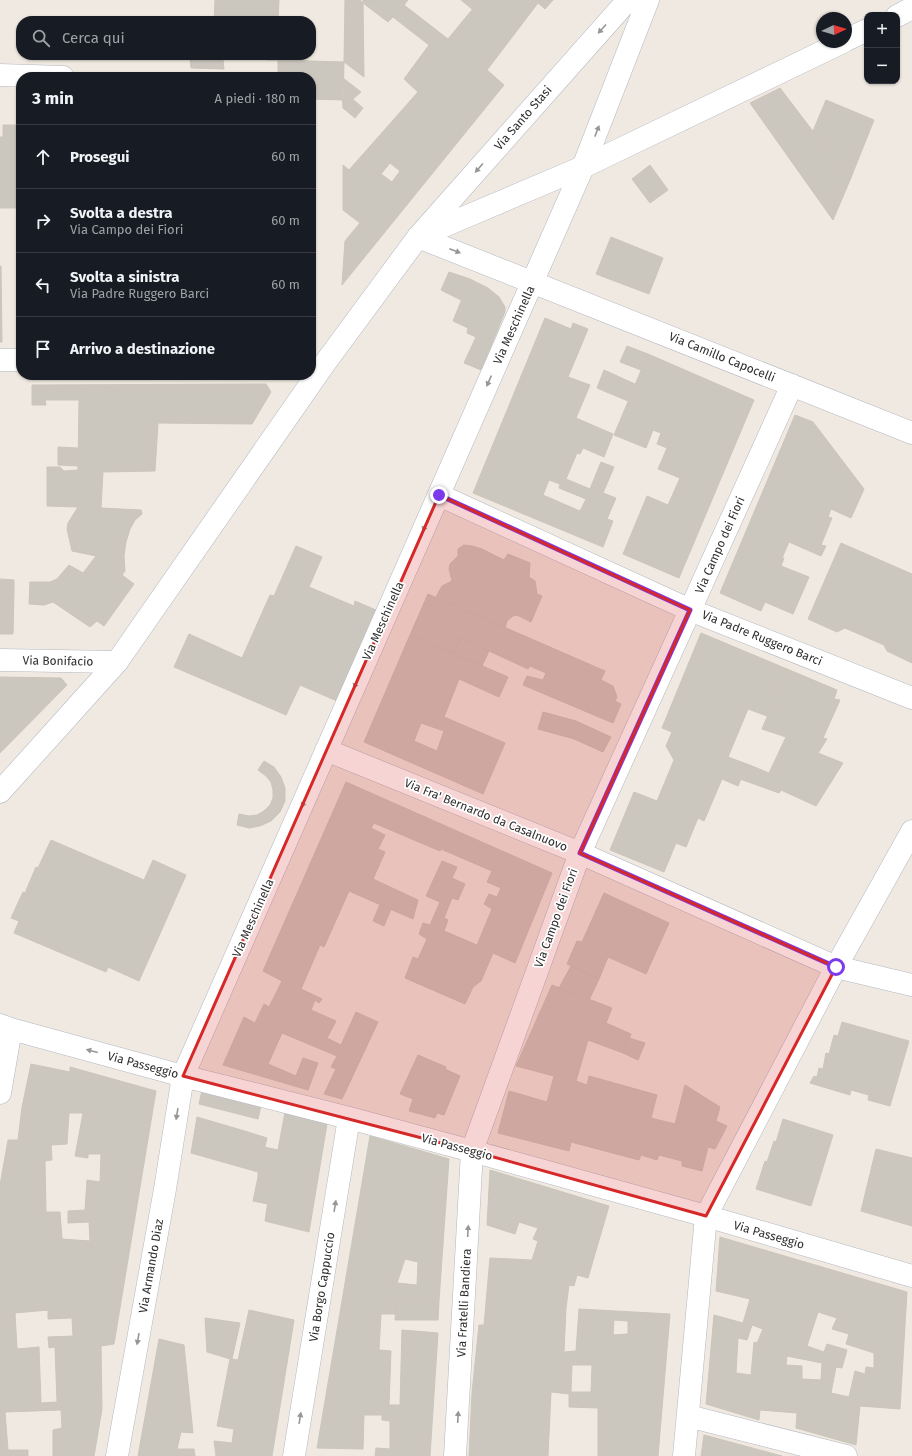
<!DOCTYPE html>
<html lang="it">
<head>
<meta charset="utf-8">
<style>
  body { margin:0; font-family:"Fira Sans",sans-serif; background:#242831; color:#f1f3f6 }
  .controls { position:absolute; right:12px; top:12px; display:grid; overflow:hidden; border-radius:8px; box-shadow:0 1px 3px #0004 }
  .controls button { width:36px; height:36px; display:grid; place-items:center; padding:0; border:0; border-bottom:1px solid #363941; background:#171b24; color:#f1f3f6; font:20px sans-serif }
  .compass { position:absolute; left:816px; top:12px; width:36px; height:36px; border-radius:50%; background:#171b24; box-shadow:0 1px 3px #0004; rotate:86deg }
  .stop { position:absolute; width:12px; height:12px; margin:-9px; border:3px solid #7c3aed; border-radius:50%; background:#fff }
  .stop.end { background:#7c3aed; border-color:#fff; box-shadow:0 1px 4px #0008 }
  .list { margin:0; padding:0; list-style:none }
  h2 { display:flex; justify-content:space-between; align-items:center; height:52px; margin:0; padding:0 16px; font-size:17px }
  h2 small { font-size:13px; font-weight:400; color:#9ea1a6 }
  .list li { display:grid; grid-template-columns:26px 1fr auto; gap:12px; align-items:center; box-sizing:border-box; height:64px; padding:0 16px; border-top:1px solid #363941 }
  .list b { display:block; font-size:15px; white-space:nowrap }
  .list p { margin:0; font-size:13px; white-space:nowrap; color:#9ea1a6 }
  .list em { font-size:13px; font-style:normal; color:#9ea1a6 }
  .icon { flex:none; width:22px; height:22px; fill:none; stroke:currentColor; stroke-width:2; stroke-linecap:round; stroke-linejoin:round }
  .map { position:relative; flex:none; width:912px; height:1456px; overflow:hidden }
  .search { position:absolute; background:#171b24; box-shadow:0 1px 3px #0004; left:16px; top:16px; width:300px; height:44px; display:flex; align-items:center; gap:10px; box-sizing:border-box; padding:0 14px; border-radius:16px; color:#9ea1a6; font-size:15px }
  .panel { position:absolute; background:#171b24; box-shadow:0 1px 3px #0004; left:16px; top:72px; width:300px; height:308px; border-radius:16px }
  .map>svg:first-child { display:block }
  .building { fill:#cbc7bf; stroke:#cbc5ba; fill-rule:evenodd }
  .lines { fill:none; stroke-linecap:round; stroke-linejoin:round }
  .minor-casing { stroke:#b4b7c1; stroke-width:23 }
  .tertiary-casing { stroke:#b4b7c1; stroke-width:23 }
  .minor { stroke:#fff; stroke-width:22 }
  .tertiary { stroke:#fff; stroke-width:22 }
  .oneway { fill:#969696 }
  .route { stroke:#7c3aed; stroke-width:5 }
  .marked { fill:#d62828; fill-opacity:0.2; stroke:#d62828; stroke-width:3; stroke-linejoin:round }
  .labels { text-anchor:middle; stroke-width:3.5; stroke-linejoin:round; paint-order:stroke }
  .street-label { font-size:12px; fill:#2e2e2e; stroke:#fff }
</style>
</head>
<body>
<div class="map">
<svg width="912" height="1456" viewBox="0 0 912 1456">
  <rect width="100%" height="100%" fill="#efe9e1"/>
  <path class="building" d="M 215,0 L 279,0 L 278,21 L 214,21 Z
    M 345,0 L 360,0 L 363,3 L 364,77 L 344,62 Z
    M 363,0 L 408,0 L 404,5 L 448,39 L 480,0 L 553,0 L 545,9 L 538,3 L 487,70 L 504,85 L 342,285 L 345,241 L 360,223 L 343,210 L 343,165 L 349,170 L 418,92 L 404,79 L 429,45 L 393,17 L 388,22 L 363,3 ZM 390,163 L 400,171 L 392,182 L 381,174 Z
    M 461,0 L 480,0 L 472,9 Z
    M 214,55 L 224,55 L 223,60 L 214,60 Z
    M 267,55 L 278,55 L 278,60 L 267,60 Z
    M 190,59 L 223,60 L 224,69 L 191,68 Z
    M 278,60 L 344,62 L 343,100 L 311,99 L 311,77 L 278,77 Z
    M 343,78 L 361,92 L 353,99 L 342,90 Z
    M 780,88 L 850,180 L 833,220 L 750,103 Z
    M 342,90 L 363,108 L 355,118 L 343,108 Z
    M 826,100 L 874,120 L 850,180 L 813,131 Z
    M 3,125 L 21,125 L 21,208 L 0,208 L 0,137 L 3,137 Z
    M 650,165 L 668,190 L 650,203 L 632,179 Z
    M 611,237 L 663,258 L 649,294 L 596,274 Z
    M 0,266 L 1,266 L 2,342 L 0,342 Z
    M 449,272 L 470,279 L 461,300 L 441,290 Z
    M 470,279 L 488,288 L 499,297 L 505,307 L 505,312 L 481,370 L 464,363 L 476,337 L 467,333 L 468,328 L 453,321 Z
    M 311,287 L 313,287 L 312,324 L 311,325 Z
    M 545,318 L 571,329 L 573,323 L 588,329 L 568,377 L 590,385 L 576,418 L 613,434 L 604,457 L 583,448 L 580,454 L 577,453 L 566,479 L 590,489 L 601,462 L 614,467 L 603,493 L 616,498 L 607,519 L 613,521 L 603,547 L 473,493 ZM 549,480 L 560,484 L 559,488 L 586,499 L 580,511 L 543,495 Z
    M 627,346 L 648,354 L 641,370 L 620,362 Z
    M 648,354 L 754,400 L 679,578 L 623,554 L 647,496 L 668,505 L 680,478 L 658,469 L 667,448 L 657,444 L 661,433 L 653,430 L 646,448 L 614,435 Z
    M 604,370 L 635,384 L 628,401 L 597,388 Z
    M 266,384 L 271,392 L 252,424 L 158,423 L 155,471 L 103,472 L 101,508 L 141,510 L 142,514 L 135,520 L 130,529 L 126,542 L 124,556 L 125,571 L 122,575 L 134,584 L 104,626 L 97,621 L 90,627 L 53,602 L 44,605 L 29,604 L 30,582 L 50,582 L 57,579 L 69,565 L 83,573 L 96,556 L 72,551 L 67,529 L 68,523 L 78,507 L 47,506 L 47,467 L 60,467 L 64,471 L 78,470 L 79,400 L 45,400 L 46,405 L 32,405 L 32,385 Z
    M 795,415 L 813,422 L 864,489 L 851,518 L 831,509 L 828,517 L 832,518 L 821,545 L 826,546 L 821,556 L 789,542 L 782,558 L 784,558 L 781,566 L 809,577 L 793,614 L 765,602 L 761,611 L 720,593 Z
    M 58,447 L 78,448 L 78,466 L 58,465 Z
    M 841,543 L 912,574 L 912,663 L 887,651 L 884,645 L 845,628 L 837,632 L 808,619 Z
    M 464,545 L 472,546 L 482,549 L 504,560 L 508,554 L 530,563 L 529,577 L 535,581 L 537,594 L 542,596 L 531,622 L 517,615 L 513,616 L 507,621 L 505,628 L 436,597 L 442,586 L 452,581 L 449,569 L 450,564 L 458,556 L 458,549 Z
    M 296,546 L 322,557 L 309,587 L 354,606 L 355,601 L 376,610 L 337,701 L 300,685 L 286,715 L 174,667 L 189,634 L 242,658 L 270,595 L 274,596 Z
    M 0,579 L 14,580 L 14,590 L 0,589 Z
    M 0,589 L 14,590 L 13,634 L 0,634 Z
    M 428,594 L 605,671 L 601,680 L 613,686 L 617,697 L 615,701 L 621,704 L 613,723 L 523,685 L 527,676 L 543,680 L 546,673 L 530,666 L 528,669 L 461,638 L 454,654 L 410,635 Z
    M 701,633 L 787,669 L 767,716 L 748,709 L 728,757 L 747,764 L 738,786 L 722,779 L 704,821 L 698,818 L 686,847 L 676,843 L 664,872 L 610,850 L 634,792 L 657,801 L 674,760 L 666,746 L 672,732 L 662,728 Z
    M 410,635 L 508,677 L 499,697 L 459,679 L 444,717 L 505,743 L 483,794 L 364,742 ZM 421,723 L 444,731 L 437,751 L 414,741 Z
    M 461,638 L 489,651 L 482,666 L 454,654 Z
    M 787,669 L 837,690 L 834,699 L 840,700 L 823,738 L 827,739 L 818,753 L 843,763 L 816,806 L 781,790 L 779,793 L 740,779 L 747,764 L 769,773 L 786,737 L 762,729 Z
    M 0,677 L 61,678 L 67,685 L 0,753 Z
    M 543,712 L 576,721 L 611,737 L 603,752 L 574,739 L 538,729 Z
    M 264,761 L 274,767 L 281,777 L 285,788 L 285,801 L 280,812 L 271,821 L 260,826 L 249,828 L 237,825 L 239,814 L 249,816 L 257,815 L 264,811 L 270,805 L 273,798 L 273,790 L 271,782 L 266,776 L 258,770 Z
    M 346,782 L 552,873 L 515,963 L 493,953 L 481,981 L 473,987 L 465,1004 L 405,978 L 413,957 L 418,959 L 427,939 L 419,934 L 423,923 L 430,925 L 440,902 L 426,896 L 442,861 L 457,867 L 452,878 L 465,884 L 458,900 L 452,898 L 444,918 L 448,920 L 444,931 L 477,945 L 492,909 L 484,904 L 489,894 L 497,897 L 501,888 L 487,882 L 492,871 L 441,849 L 440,851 L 374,823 L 371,828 L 385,835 L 378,849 L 385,852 L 373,879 L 418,900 L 413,919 L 349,891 L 324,947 L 320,945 L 301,989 L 322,999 L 319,1003 L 315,1000 L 311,1010 L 336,1021 L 327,1038 L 341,1045 L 356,1012 L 378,1022 L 342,1099 L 324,1094 L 336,1069 L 331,1067 L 337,1056 L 282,1033 L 268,1064 L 296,1076 L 303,1058 L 318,1063 L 308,1090 L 223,1065 L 244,1017 L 255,1023 L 264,1004 L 269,1007 L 282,981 L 263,971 Z
    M 51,840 L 144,880 L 153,860 L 186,875 L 139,981 L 108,967 L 106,972 L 14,933 L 19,921 L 11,918 L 23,892 L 25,893 L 36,867 L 38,868 Z
    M 604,893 L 669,923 L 646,974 L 608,957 L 599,979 L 567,964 L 577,941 L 582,942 Z
    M 380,904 L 391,909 L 384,926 L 373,921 Z
    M 571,966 L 599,979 L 589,1000 L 559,988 Z
    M 552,985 L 612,1008 L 606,1023 L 631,1034 L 623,1053 L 588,1040 L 576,1081 L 587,1085 L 589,1076 L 657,1095 L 651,1118 L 675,1124 L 685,1085 L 720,1107 L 716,1121 L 727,1126 L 715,1149 L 708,1147 L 702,1171 L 682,1166 L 682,1161 L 659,1155 L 657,1160 L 641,1155 L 639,1160 L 571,1142 L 569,1151 L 498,1133 L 509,1091 L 547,1102 L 554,1076 L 516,1066 Z
    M 842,1022 L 909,1041 L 890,1106 L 868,1100 L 869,1095 L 851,1090 L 850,1095 L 810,1083 L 814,1076 L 817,1077 L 819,1068 L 823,1069 L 826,1053 L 829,1054 L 834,1035 L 838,1036 Z
    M 629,1038 L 645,1043 L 638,1060 L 623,1053 Z
    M 418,1055 L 446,1067 L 445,1069 L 460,1076 L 444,1115 L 437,1113 L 435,1118 L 409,1111 L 413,1099 L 400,1094 Z
    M 31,1064 L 70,1072 L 70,1067 L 156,1091 L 114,1344 L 101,1346 L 102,1409 L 94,1456 L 53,1456 L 53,1430 L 62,1428 L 61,1410 L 5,1412 L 8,1450 L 28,1450 L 28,1456 L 0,1456 L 0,1185 L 8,1140 L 18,1140 L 22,1107 ZM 69,1113 L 83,1113 L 75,1156 L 88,1158 L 88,1154 L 101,1154 L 100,1182 L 87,1180 L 85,1210 L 68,1211 L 68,1223 L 89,1222 L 90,1241 L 62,1239 L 60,1212 L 46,1212 L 45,1161 L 52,1160 L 51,1145 L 67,1144 ZM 48,1310 L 48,1319 L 72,1318 L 73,1336 L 48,1337 L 49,1348 L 55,1347 L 57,1402 L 41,1403 L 39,1347 L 17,1349 L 15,1313 Z
    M 202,1090 L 261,1106 L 258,1119 L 199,1104 Z
    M 285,1112 L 327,1124 L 309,1232 L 265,1221 L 271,1180 L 258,1177 L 258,1172 L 191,1153 L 197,1117 L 248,1132 L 242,1153 L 262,1159 L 264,1147 L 278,1150 Z
    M 783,1119 L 833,1135 L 811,1206 L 756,1189 L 765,1161 L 767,1162 L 774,1141 L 776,1142 Z
    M 248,1132 L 267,1138 L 262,1159 L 242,1153 Z
    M 370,1136 L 449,1159 L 439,1301 L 396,1300 L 396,1314 L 381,1314 L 379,1350 L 391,1351 L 389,1405 L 400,1405 L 402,1330 L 438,1333 L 430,1456 L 375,1456 L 376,1448 L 390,1449 L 390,1421 L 382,1420 L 382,1415 L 364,1415 L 363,1449 L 317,1448 ZM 405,1259 L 418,1262 L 417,1285 L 397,1283 Z
    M 876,1149 L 912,1158 L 912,1226 L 861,1211 Z
    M 490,1170 L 609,1206 L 588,1278 L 577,1275 L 574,1286 L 569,1285 L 566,1308 L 564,1352 L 576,1351 L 579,1309 L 670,1314 L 658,1456 L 598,1456 L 598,1408 L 569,1407 L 569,1394 L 551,1392 L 548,1456 L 469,1456 L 472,1393 L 479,1325 L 484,1325 L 490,1258 L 532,1260 L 538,1241 L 533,1239 L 538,1228 L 519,1222 L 515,1234 L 487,1225 ZM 614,1320 L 628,1321 L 628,1334 L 613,1335 ZM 572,1365 L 592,1365 L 591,1392 L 571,1392 Z
    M 258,1177 L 271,1180 L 268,1204 L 253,1201 Z
    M 720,1237 L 907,1292 L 900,1409 L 860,1406 L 856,1445 L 796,1428 L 797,1413 L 760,1410 L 759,1420 L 706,1404 L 714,1315 L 743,1323 L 750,1299 L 716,1291 ZM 818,1312 L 837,1318 L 832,1329 L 849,1334 L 846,1344 L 874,1353 L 874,1368 L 866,1367 L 865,1374 L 855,1371 L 849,1397 L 831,1393 L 836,1367 L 842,1368 L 847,1350 L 827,1344 L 824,1352 L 807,1346 ZM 752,1325 L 763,1329 L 757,1343 L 754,1342 L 751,1375 L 736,1373 L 738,1338 L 747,1340 ZM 787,1356 L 822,1363 L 821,1380 L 802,1379 L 802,1366 L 786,1365 Z
    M 396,1300 L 439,1301 L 438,1320 L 395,1320 Z
    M 249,1310 L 294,1320 L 272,1456 L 216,1456 L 214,1441 L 232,1443 L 234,1429 L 217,1426 L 230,1359 L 207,1352 L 205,1318 L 240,1323 L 232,1359 L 238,1360 Z
    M 159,1339 L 184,1345 L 193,1433 L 181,1432 L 177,1449 L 194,1449 L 195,1456 L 138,1456 Z
    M 704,1435 L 782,1456 L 701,1456 Z"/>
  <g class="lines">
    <g class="minor-casing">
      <path id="minor" d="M 628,0 L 418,237 L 912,433
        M 0,75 L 63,77
        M 0,360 L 21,360
        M 439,495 L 690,610 L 912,698
        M 0,660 L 117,662
        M 326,750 L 580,853 L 836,967 L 912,985
        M 0,1025 L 11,1029 L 183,1076 L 349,1118 L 472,1151 L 706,1216 L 912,1276
        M 0,1093 L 11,1029
        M 688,1416 L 846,1456
        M 117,1456 L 165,1189 L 183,1076 L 583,167 L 648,0
        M 294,1456 L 349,1118
        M 455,1456 L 472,1151 L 580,853 L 792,385
        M 684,1456 L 706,1216 L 836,967 L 912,831"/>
    </g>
    <g class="tertiary-casing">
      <path id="tertiary" d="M 897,16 L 912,8
        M 846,40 L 867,30
        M 0,792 L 117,662 L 325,363 L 418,237 L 583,167 L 843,42"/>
    </g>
    <use href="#minor" class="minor"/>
    <use href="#tertiary" class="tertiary"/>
  </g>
  <defs><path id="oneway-solid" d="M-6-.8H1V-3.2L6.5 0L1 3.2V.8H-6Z"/></defs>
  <g class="oneway">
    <use href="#oneway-solid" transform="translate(602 29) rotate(132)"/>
    <use href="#oneway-solid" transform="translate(597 131) rotate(-69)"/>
    <use href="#oneway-solid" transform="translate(479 168) rotate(131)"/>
    <use href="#oneway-solid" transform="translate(455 251) rotate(21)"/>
    <use href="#oneway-solid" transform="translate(489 381) rotate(114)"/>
    <use href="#oneway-solid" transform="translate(425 526) rotate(114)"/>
    <use href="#oneway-solid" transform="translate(356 683) rotate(114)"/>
    <use href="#oneway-solid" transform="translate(304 802) rotate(114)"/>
    <use href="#oneway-solid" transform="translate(92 1051) rotate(-165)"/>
    <use href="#oneway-solid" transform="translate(177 1114) rotate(99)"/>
    <use href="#oneway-solid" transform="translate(335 1206) rotate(-81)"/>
    <use href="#oneway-solid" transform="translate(468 1231) rotate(-87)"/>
    <use href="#oneway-solid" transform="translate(138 1339) rotate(100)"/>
    <use href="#oneway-solid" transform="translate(458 1417) rotate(-87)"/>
    <use href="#oneway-solid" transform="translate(300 1418) rotate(-81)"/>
  </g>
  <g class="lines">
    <path class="route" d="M 439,495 L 690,610 L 580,853 L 836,967"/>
  </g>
  <path class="marked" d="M 439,495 L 690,610 L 580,853 L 836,967 L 706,1216 L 472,1151 L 183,1076 Z"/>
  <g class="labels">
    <g class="street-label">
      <text transform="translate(523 118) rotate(-49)" y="4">Via Santo Stasi</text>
      <text transform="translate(514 325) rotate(-66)" y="4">Via Meschinella</text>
      <text transform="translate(722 357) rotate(22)" y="4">Via Camillo Capocelli</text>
      <text transform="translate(720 545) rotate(-66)" y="4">Via Campo dei Fiori</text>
      <text transform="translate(383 621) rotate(-66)" y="4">Via Meschinella</text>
      <text transform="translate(762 638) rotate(22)" y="4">Via Padre Ruggero Barci</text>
      <text transform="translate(58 661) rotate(1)" y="4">Via Bonifacio</text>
      <text transform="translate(486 815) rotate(22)" y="4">Via Fra' Bernardo da Casalnuovo</text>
      <text transform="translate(253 918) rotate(-66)" y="4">Via Meschinella</text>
      <text transform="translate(556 918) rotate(-70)" y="4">Via Campo dei Fiori</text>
      <text transform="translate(143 1065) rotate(15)" y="4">Via Passeggio</text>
      <text transform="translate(457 1147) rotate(15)" y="4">Via Passeggio</text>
      <text transform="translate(769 1235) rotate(16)" y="4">Via Passeggio</text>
      <text transform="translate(151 1266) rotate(-80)" y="4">Via Armando Diaz</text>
      <text transform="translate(322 1287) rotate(-81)" y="4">Via Borgo Cappuccio</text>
      <text transform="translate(464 1303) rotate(-87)" y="4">Via Fratelli Bandiera</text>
    </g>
  </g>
</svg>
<div class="controls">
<button>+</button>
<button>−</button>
</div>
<svg class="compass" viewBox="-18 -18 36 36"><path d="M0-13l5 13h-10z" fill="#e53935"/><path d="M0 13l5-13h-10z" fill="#9ea1a6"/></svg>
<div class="stop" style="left:836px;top:967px"></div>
<div class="stop end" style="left:439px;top:495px"></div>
<div class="search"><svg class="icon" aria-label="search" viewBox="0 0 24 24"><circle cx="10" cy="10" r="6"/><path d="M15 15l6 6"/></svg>Cerca qui</div>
<section class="panel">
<h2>3 min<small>A piedi · 180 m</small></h2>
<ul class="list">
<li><svg class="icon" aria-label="ahead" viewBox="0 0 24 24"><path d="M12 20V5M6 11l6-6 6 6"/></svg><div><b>Prosegui</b></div><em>60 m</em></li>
<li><svg class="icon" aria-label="right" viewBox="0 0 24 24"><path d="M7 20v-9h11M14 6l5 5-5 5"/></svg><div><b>Svolta a destra</b><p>Via Campo dei Fiori</p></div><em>60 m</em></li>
<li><svg class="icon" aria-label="left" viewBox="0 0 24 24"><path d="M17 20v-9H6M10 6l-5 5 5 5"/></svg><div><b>Svolta a sinistra</b><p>Via Padre Ruggero Barci</p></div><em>60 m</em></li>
<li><svg class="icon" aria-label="arrive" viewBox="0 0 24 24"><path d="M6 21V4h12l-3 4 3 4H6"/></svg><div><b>Arrivo a destinazione</b></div></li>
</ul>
</section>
</div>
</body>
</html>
